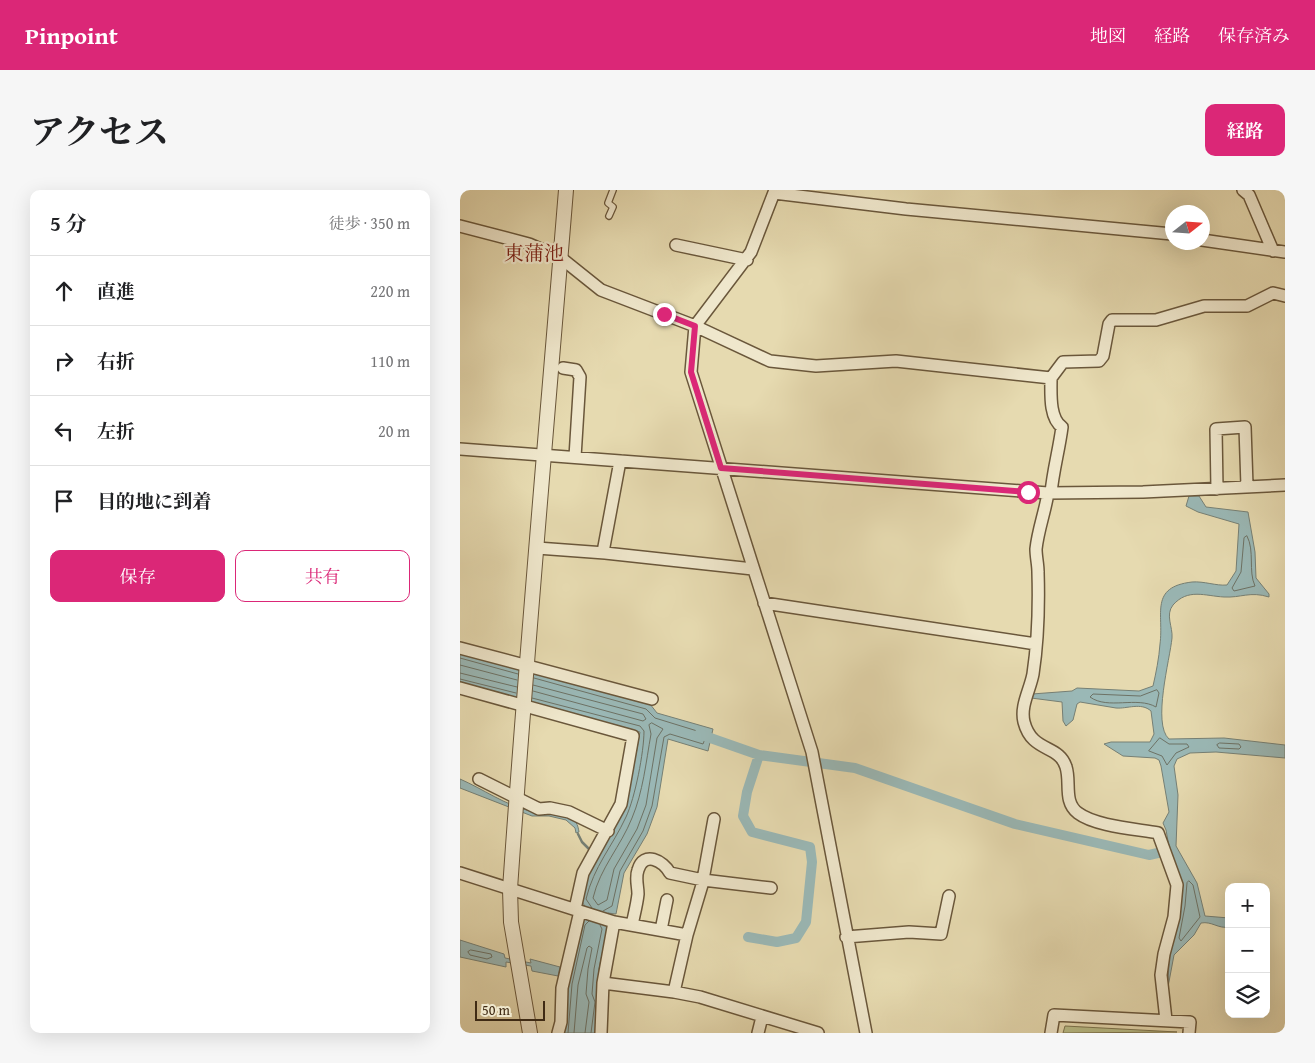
<!DOCTYPE html>
<html lang="ja">
<head>
<meta charset="utf-8">
<style>
  body { margin:0; font-family:"Gentium Book Plus","Noto Serif JP",serif; background:#f6f6f6; color:#202124 }
  .controls { position:absolute; right:15px; bottom:15px; display:grid; overflow:hidden; border-radius:10px; box-shadow:0 5px 20px #0002 }
  .controls button { width:45px; height:45px; display:grid; place-items:center; padding:0; border:0; border-bottom:1px solid #e0e0e0; background:#fff; color:#202124; font:25px sans-serif }
  .compass { position:absolute; left:705px; top:15px; width:45px; height:45px; border-radius:50%; background:#fff; box-shadow:0 5px 20px #0002; rotate:73deg }
  .scale { position:absolute; left:15px; bottom:12px; width:70px; box-sizing:border-box; padding-left:5px; border:2px solid #402b14; border-top:0; font-size:14px; line-height:18px; white-space:nowrap; color:#402b14; -webkit-text-stroke:4px #efe7cc; paint-order:stroke }
  .stop { position:absolute; width:15px; height:15px; margin:-11px; border:4px solid #db2777; border-radius:50%; background:#fff }
  .stop.end { background:#db2777; border-color:#fff; box-shadow:0 1px 5px #0008 }
  .list { margin:0; padding:0; list-style:none }
  h2 { display:flex; justify-content:space-between; align-items:center; height:65px; margin:0; padding:0 20px; font-size:21px }
  h2 small { font-size:16px; font-weight:400; color:#757577 }
  .list li { display:grid; grid-template-columns:32px 1fr auto; gap:15px; align-items:center; box-sizing:border-box; height:70px; padding:0 20px; border-top:1px solid #e0e0e0 }
  .list b { display:block; font-size:19px; white-space:nowrap }
  .list em { font-size:16px; font-style:normal; color:#757577 }
  .actions { display:flex; gap:10px; padding:15px 20px }
  .actions a { flex:1; padding:11px 0; border:1px solid #db2777; border-radius:10px; text-align:center; font-size:18px; color:#db2777 }
  .actions .main { background:#db2777; color:#fff }
  .icon { flex:none; width:28px; height:28px; fill:none; stroke:currentColor; stroke-width:2; stroke-linecap:round; stroke-linejoin:round }
  .map { position:relative; flex:none; width:825px; height:843px; overflow:hidden; border-radius:10px }
  header { display:flex; align-items:center; gap:30px; box-sizing:border-box; height:70px; padding:0 25px; background:#db2777; color:#fff }
  header strong { font-size:24px }
  nav { display:flex; gap:28px; margin-inline-start:auto; font-size:18px }
  .intro { display:flex; align-items:center; justify-content:space-between; box-sizing:border-box; height:120px; padding:0 30px }
  h1 { margin:0; font-size:35px }
  .button { padding:12px 22px; border-radius:10px; background:#db2777; color:#fff; font-size:18px; font-weight:700 }
  main { display:flex; gap:30px; padding:0 30px }
  aside { flex:1; background:#fff; border-radius:10px; box-shadow:0 5px 20px #0002 }
  .map>svg:first-child { display:block }
  .green { fill:#b9be88; stroke:#7c744e }
  .water { fill:#9ab8b6; stroke:#768075 }
  .lines { fill:none; stroke-linecap:round; stroke-linejoin:round }
  .shore { stroke:#6d7265; stroke-width:1 }
  .stream { stroke:#768075; stroke-width:2.5 }
  .canal { stroke:#9ab8b6; stroke-width:10 }
  .service-casing { stroke:#6a573b; stroke-width:8 }
  .minor-casing { stroke:#6a573b; stroke-width:14 }
  .tertiary-casing { stroke:#6a573b; stroke-width:16 }
  .service { stroke:#efe7cc; stroke-width:5.5 }
  .minor { stroke:#efe7cc; stroke-width:11 }
  .tertiary { stroke:#efe7cc; stroke-width:14 }
  .route { stroke:#db2777; stroke-width:6 }
  .labels { text-anchor:middle; stroke-width:4.5; stroke-linejoin:round; paint-order:stroke }
  .quarter-label { font-size:20px; fill:#7a1f14; stroke:#efe7cc }
</style>
</head>
<body>
<header>
<strong>Pinpoint</strong>
<nav><a>地図</a><a>経路</a><a>保存済み</a></nav>
</header>
<div class="intro"><h1>アクセス</h1><a class="button">経路</a></div>
<main>
<aside>
<h2>5 分<small>徒歩 · 350 m</small></h2>
<ul class="list">
<li><svg class="icon" aria-label="ahead" viewBox="0 0 24 24"><path d="M12 20V5M6 11l6-6 6 6"/></svg><div><b>直進</b></div><em>220 m</em></li>
<li><svg class="icon" aria-label="right" viewBox="0 0 24 24"><path d="M7 20v-9h11M14 6l5 5-5 5"/></svg><div><b>右折</b></div><em>110 m</em></li>
<li><svg class="icon" aria-label="left" viewBox="0 0 24 24"><path d="M17 20v-9H6M10 6l-5 5 5 5"/></svg><div><b>左折</b></div><em>20 m</em></li>
<li><svg class="icon" aria-label="arrive" viewBox="0 0 24 24"><path d="M6 21V4h12l-3 4 3 4H6"/></svg><div><b>目的地に到着</b></div></li>
</ul>
<div class="actions"><a class="main">保存</a><a>共有</a></div>
</aside>
<div class="map">
<svg width="825" height="843" viewBox="0 0 825 843">
  <rect width="100%" height="100%" fill="#e6dab0"/>
  <filter id="stains"><feTurbulence type="fractalNoise" baseFrequency=".004" numOctaves="4"/><feColorMatrix values="0 0 0 0 .2 0 0 0 0 .09 0 0 0 0 .02 0 0 0 .5 -.17"/></filter>
  <radialGradient id="worn" r=".72"><stop offset=".6" stop-color="#630" stop-opacity="0"/><stop offset="1" stop-color="#630" stop-opacity=".3"/></radialGradient>
  <path class="green" d="M 605,836 L 717,842 L 603,843 Z"/>
  <path class="water" d="M 729,306 L 739,306 L 746,317 L 788,322 L 795,362 L 796,388 L 809,404 L 809,407 C 790,401 781,408 764,407 C 745,406 728,398 713,415 C 705,425 713,437 712,448 C 710,469 692,534 709,549 L 764,548 L 825,555 L 825,568 L 756,562 L 730,563 L 717,569 L 714,576 L 718,605 L 716,656 L 737,693 L 745,726 L 769,728 L 769,737 C 758,739 752,731 741,733 L 734,745 L 714,765 L 708,797 L 709,770 L 720,716 L 706,640 L 703,633 L 709,622 L 701,576 L 699,570 L 695,568 L 663,566 L 644,554 L 651,552 L 690,552 L 694,544 L 691,521 C 681,512 667,519 656,518 C 644,516 632,514 620,512 L 617,514 L 613,530 L 606,536 L 603,531 L 602,512 L 571,508 L 572,504 L 612,501 L 617,498 L 679,501 L 693,496 C 696,483 699,468 700,454 C 704,424 689,397 732,392 C 744,391 756,396 767,395 L 776,381 L 779,334 L 738,322 L 726,316 Z
    M 0,463 L 190,514 L 197,523 L 253,539 L 248,561 L 208,549 L 197,617 L 187,644 L 164,683 L 156,724 L 148,723 L 145,733 L 148,735 L 139,779 L 136,843 L 103,843 L 107,794 L 121,729 L 125,729 L 127,719 L 122,712 L 128,684 L 170,596 L 180,542 L 0,493 Z
    M 0,589 C 23,599 45,615 70,621 C 84,624 99,622 112,629 C 117,632 118,636 119,642 L 116,643 L 115,638 L 106,630 L 89,626 L 72,626 L 0,598 Z
    M 0,750 L 44,764 L 45,768 L 71,773 L 70,769 L 100,777 L 98,786 L 72,781 L 71,776 L 46,772 L 46,777 L 0,767 Z"/>
  <g class="lines">
    <path class="shore" d="M 787,346 C 795,361 788,381 795,396 L 774,401 L 772,398 L 781,382 L 784,348 Z
      M 0,468 L 58,484
      M 0,475 L 57,490
      M 0,483 L 57,497
      M 74,488 L 186,519 L 195,528 L 247,544 L 243,554 L 210,544 L 204,547 L 192,616 L 183,641 L 160,681 L 152,716 L 143,721
      M 0,489 L 56,503
      M 697,500 L 699,503 L 696,517 C 677,506 648,520 630,507 L 633,504 L 680,506 Z
      M 73,501 L 183,531 L 186,529 L 183,524 L 73,495
      M 72,508 L 180,536 L 184,541 C 184,562 175,608 166,627 C 152,657 134,676 126,709 L 132,718
      M 192,533 L 203,539 L 197,548 L 186,615 L 177,639 L 154,679 L 147,710 L 138,715 L 133,708 C 140,678 161,656 172,628 C 183,602 186,572 191,544 L 189,535 Z
      M 700,548 L 709,554 L 727,554 L 729,557 L 716,563 L 707,575 L 702,566 L 689,561 Z
      M 760,553 L 779,554 L 781,557 L 779,559 L 759,558 L 757,555 Z
      M 729,691 L 733,695 L 740,727 L 721,751 L 719,748 L 725,716 L 727,693 Z
      M 11,760 L 31,764 L 32,767 L 27,769 L 10,765 L 8,762 Z
      M 108,843 L 112,794 L 125,735 L 129,731
      M 114,843 L 118,795 L 127,758 L 129,756 L 132,758 L 128,779 L 126,804 L 129,812 L 125,843
      M 131,843 L 135,812 L 132,804 L 134,779 L 142,739 L 140,735"/>
    <path class="stream" d="M 118,644 L 122,652 L 131,661"/>
    <path class="canal" d="M 239,544 L 299,565 L 395,578 L 555,634 L 689,665 L 711,660
      M 288,747 L 317,752 L 336,748 L 346,732 L 352,672 L 350,657 L 292,642 L 283,626 L 287,602 L 299,565"/>
    <g class="service-casing">
      <path id="service" d="M 149,26 L 153,17 L 148,13 L 153,0"/>
    </g>
    <g class="minor-casing">
      <path id="minor" d="M 315,0 L 291,62 L 235,136 L 231,182 L 352,562 L 406,843
        M 783,0 L 789,5 L 813,61
        M 314,3 L 446,19 L 712,44
        M 0,36 L 69,54 L 101,68 L 141,100 L 235,136 L 310,171 L 356,176 L 436,171 L 591,188 L 603,172 L 639,171 L 643,166 L 649,134 L 652,130 L 696,130 L 744,116 L 787,116 L 813,103 L 825,106
        M 742,50 L 825,62
        M 216,55 L 287,70
        M 103,178 L 116,180 L 120,187 L 115,267
        M 591,188 C 591,203 589,228 602,237 C 599,260 593,281 591,303
        M 0,259 L 588,303 C 585,322 578,340 576,359 C 576,367 578,374 578,382 C 579,415 578,451 573,484 C 570,500 560,516 564,532 C 572,563 599,554 606,577 C 611,592 603,612 618,623 C 635,636 676,639 698,643 L 717,695 L 714,727 L 704,764 L 701,785 L 706,830
        M 757,299 L 756,239 L 785,237 L 787,296
        M 588,303 L 683,302 L 825,295
        M 77,358 L 145,363 L 293,379
        M 143,362 L 160,271
        M 304,413 L 576,454
        M 0,458 L 192,509
        M 0,498 L 173,546 L 161,614 L 123,683 L 115,719
        M 19,589 L 79,619 L 90,618 L 109,622 L 148,641
        M 0,683 L 154,732
        M 172,735 C 174,725 177,714 178,704 C 178,696 175,688 178,680 C 184,660 203,671 210,683 L 243,690 L 311,698
        M 201,740 L 207,710
        M 227,745 L 242,695 L 254,629
        M 386,747 L 449,742 L 481,744 L 489,706
        M 143,793 L 214,802
        M 98,843 L 101,832 L 102,798 L 120,721
        M 141,843 L 143,793 L 154,732 L 227,745 L 214,802 L 240,807 L 358,843
        M 298,843 L 302,827
        M 591,843 L 594,825 L 730,832 L 729,843"/>
    </g>
    <g class="tertiary-casing">
      <path id="tertiary" d="M 70,843 L 51,732 L 50,699 C 66,466 87,233 106,0"/>
    </g>
    <use href="#service" class="service"/>
    <use href="#minor" class="minor"/>
    <use href="#tertiary" class="tertiary"/>
  </g>
  <g class="lines">
    <path class="route" d="M 204,124 L 235,136 L 231,182 L 261,278 L 568,302"/>
  </g>
  <g class="labels">
    <g class="quarter-label">
      <text x="74" y="70">東蒲池</text>
    </g>
  </g>
  <rect width="100%" height="100%" filter="url(#stains)"/>
  <rect width="100%" height="100%" fill="url(#worn)"/>
</svg>
<div class="controls">
<button>+</button>
<button>−</button>
<button><svg class="icon" aria-label="layers" viewBox="0 0 24 24"><path d="M12 4l9 5-9 5-9-5zM3 14l9 5 9-5"/></svg></button>
</div>
<svg class="compass" viewBox="-18 -18 36 36"><path d="M0-13l5 13h-10z" fill="#e53935"/><path d="M0 13l5-13h-10z" fill="#757577"/></svg>
<div class="scale">50 m</div>
<div class="stop" style="left:568px;top:302px"></div>
<div class="stop end" style="left:204px;top:124px"></div>
</div>
</main>
</body>
</html>
